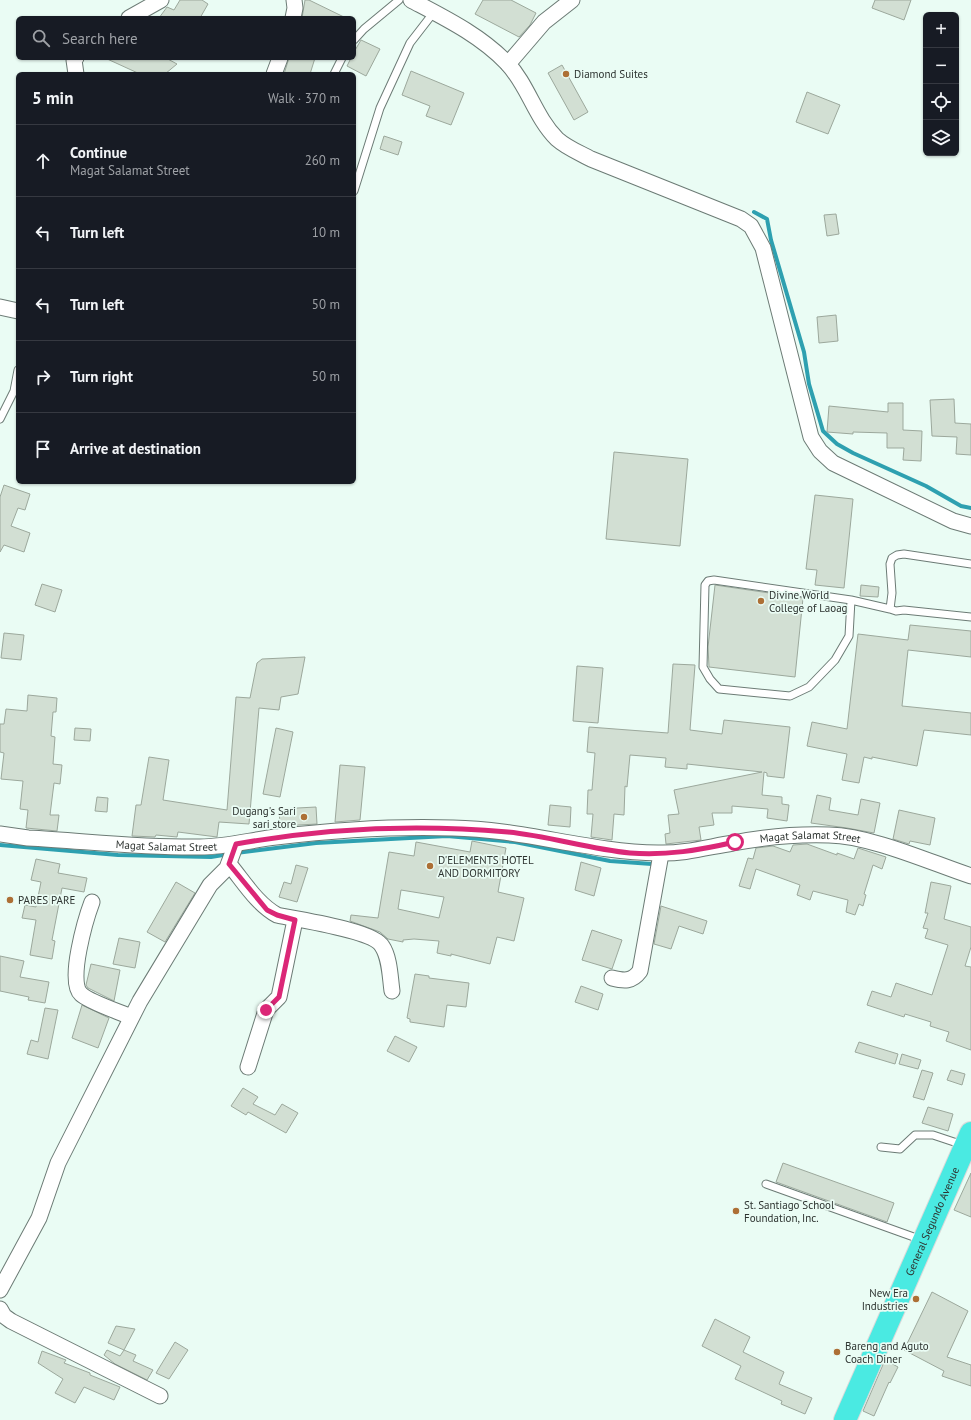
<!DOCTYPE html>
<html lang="en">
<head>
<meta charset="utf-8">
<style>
  body { margin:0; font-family:"PT Sans",sans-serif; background:#20242c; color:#f1f3f6 }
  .controls { position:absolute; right:12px; top:12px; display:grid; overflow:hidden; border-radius:6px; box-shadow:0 1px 3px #0004 }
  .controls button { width:36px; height:36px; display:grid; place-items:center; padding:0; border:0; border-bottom:1px solid #363941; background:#171b24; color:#f1f3f6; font:20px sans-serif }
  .stop { position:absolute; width:12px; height:12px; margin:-9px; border:3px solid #db2777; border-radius:50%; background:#fff }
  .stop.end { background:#db2777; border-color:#fff; box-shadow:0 1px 4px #0008 }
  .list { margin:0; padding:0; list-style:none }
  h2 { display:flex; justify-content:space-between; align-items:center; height:52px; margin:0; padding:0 16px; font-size:17px }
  h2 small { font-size:13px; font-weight:400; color:#9ea1a6 }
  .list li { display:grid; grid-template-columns:26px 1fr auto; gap:12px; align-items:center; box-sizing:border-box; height:72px; padding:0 16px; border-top:1px solid #363941 }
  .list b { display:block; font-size:15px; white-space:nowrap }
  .list p { margin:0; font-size:13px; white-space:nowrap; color:#9ea1a6 }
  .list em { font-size:13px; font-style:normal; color:#9ea1a6 }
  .icon { flex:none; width:22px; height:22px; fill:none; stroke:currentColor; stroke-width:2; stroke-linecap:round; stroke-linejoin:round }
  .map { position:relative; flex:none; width:971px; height:1420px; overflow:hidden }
  .search { position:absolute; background:#171b24; box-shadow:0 1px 3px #0004; left:16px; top:16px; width:340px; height:44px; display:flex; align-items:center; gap:10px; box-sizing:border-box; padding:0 14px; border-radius:6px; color:#9ea1a6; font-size:15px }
  .panel { position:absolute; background:#171b24; box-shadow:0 1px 3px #0004; left:16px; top:72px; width:340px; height:412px; border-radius:6px }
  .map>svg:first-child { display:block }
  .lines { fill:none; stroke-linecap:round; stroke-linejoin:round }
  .stream { stroke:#2ea0b0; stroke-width:4 }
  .building { fill:#d2dfd3; stroke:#9ca89c; fill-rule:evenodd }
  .service-casing { stroke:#6c7b75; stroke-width:9 }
  .minor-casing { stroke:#6c7b75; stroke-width:17 }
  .trunk-casing { stroke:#d9dada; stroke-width:24 }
  .service { stroke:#fff; stroke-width:7 }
  .minor { stroke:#fff; stroke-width:15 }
  .trunk { stroke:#4aeae2; stroke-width:22 }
  .route { stroke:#db2777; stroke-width:5 }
  .poi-dot { fill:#ad6f35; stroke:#eafcf4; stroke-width:1.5 }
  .labels { text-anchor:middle; stroke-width:3.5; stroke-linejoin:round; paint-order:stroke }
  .poi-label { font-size:11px; fill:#2d3330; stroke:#eafcf4; text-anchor:start }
  .street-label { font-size:11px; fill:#2d3330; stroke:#eafcf4 }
</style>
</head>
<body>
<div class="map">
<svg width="971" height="1420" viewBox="0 0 971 1420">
  <rect width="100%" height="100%" fill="#eafcf4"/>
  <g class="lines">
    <path class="stream" d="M 754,212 L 767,219 L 771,240 L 804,352 L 809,384 L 823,431 L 837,444 L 853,453 L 926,486 L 961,506 L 971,508
      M 0,845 L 118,855 L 211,857 L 229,854
      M 236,853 L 316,843 L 447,836 L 515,842 L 610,861 L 652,864"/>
  </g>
  <path class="building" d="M 180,0 L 202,0 L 208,4 L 200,18 L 159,18 L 167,7 L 174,10 Z
    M 305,0 L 309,0 L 346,18 L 302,18 Z
    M 483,0 L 511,0 L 536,13 L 530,25 L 519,37 L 475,14 Z
    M 875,0 L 911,0 L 904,20 L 872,8 Z
    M 361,40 L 380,49 L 366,76 L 347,66 L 351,58 L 354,58 L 354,52 Z
    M 105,58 L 166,58 L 177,64 L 165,74 L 140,74 Z
    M 289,58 L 315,58 L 310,74 L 284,74 Z
    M 562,65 L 588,112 L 574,120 L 548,73 Z
    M 411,71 L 464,93 L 451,125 L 426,116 L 430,106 L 402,95 Z
    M 807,92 L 840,105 L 828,134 L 796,122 Z
    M 384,136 L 402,142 L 398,155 L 380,149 Z
    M 836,214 L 839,234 L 827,236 L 824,215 Z
    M 836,315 L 838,341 L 819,343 L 817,317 Z
    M 954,399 L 955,423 L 971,424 L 971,455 L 956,454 L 957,437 L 932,436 L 930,400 Z
    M 888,403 L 903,403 L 903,430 L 922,431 L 921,461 L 903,460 L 904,448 L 887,448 L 887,433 L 853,432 L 853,434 L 827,432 L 829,406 L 888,412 Z
    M 614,452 L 688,459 L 680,546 L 606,539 Z
    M 4,485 L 30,494 L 25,510 L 18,508 L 11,526 L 30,533 L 24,552 L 4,545 L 0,552 L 0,497 Z
    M 815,495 L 853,499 L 844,588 L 815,585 L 817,570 L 806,569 Z
    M 42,584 L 62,590 L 55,612 L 35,605 Z
    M 715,585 L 803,598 L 795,677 L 709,667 L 708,647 Z
    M 861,585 L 879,587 L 878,597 L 860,596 Z
    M 910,625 L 971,631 L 971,657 L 908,650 L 902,706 L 971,713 L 971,735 L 924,730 L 917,766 L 872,757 L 872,759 L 864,757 L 859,783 L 842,780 L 847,754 L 807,746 L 812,722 L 847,729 L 858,634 L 908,640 Z
    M 4,633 L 24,635 L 21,660 L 1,658 Z
    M 305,657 L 298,694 L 281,697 L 279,710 L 259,708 L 249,824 L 219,822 L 217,837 L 178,832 L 177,837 L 156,835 L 155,837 L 132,836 L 136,805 L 141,805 L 149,757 L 169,760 L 163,800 L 227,810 L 236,697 L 250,698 L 257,663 L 262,659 Z
    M 673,664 L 695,665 L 690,730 L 722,734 L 724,720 L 790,727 L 784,778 L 767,776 L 767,773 L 764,772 L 762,795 L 782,797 L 782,804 L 789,805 L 787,821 L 767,818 L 768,809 L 732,806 L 732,813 L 712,813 L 714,825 L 699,827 L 701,840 L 666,844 L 665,834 L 670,833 L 668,815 L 679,814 L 674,790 L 762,772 L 687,764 L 687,769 L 665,767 L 666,758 L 630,755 L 627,787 L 625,786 L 624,815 L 614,814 L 612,840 L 591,837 L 593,814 L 587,814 L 588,790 L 592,790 L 595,753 L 587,752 L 589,727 L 668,733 Z
    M 577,666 L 603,668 L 598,723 L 573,721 Z
    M 28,695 L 57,698 L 56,712 L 53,712 L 51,736 L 55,737 L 53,764 L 62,765 L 60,784 L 54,783 L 50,815 L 59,815 L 57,831 L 26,828 L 28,810 L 20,809 L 23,781 L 1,779 L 4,753 L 0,752 L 0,724 L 4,724 L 6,709 L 27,711 Z
    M 75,728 L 91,729 L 90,741 L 74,740 Z
    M 276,728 L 293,732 L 280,797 L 263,794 Z
    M 340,765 L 365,767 L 360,820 L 335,822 Z
    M 817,795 L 831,798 L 829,810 L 858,815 L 861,799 L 880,803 L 874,833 L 847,828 L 811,823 Z
    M 97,797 L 108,798 L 107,812 L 95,811 Z
    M 550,805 L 571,807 L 570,827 L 548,825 Z
    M 316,807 L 317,824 L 280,826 L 279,809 Z
    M 899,810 L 935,818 L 930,845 L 910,841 L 909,844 L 893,839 Z
    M 472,841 L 506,848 L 498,892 L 524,898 L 514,941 L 497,937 L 490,964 L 451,954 L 451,956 L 437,953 L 439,941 L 414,939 L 403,940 L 403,942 L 388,939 L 380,932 L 350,921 L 351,915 L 378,918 L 389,852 L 414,856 L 416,842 L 470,852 ZM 401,890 L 444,897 L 439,918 L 398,909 Z
    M 807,844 L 837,855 L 837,853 L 854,859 L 858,848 L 886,857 L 882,869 L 873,865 L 864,894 L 866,895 L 863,906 L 859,904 L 855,915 L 846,912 L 848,900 L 813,891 L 810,900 L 797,895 L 800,885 L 756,869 L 750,889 L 739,886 L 748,858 L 753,859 L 756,848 L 773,846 L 790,852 L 793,845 Z
    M 36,859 L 60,864 L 58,873 L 87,878 L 84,892 L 62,888 L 52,940 L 55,941 L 52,959 L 30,955 L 36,920 L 22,918 L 25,905 L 36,907 L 41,882 L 31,880 Z
    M 581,862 L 601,868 L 594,896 L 575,890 Z
    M 296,865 L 308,868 L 297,902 L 279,897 L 284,882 L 291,884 Z
    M 176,882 L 195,893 L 165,942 L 147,932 Z
    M 931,882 L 951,886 L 944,919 L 971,927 L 971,947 L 965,966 L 971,967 L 971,1050 L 946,1041 L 949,1032 L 930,1026 L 931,1022 L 905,1014 L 904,1017 L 867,1005 L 872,991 L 891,997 L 896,983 L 932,995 L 948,945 L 925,938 L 928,929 L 923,928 L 928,913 L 925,913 Z
    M 661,906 L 707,921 L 703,934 L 679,926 L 671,949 L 654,944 Z
    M 592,930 L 622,940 L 612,969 L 582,960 Z
    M 119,938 L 140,942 L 135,968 L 113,964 Z
    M 0,956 L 24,961 L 20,977 L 49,982 L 45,1003 L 28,1000 L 29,997 L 0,991 Z
    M 91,964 L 120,970 L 114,1001 L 88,988 L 86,985 Z
    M 415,974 L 429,976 L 429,978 L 469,983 L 466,1007 L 447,1005 L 444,1027 L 410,1022 L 410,1019 L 407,1018 Z
    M 581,986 L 603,994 L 598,1010 L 575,1002 Z
    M 82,1005 L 109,1018 L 98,1048 L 72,1038 Z
    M 45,1008 L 58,1010 L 48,1059 L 27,1054 L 31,1040 L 38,1042 Z
    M 395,1036 L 417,1047 L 409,1062 L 387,1051 Z
    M 859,1042 L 898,1054 L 895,1064 L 855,1052 Z
    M 902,1054 L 921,1060 L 918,1069 L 899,1064 Z
    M 922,1070 L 933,1073 L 924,1100 L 913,1097 Z
    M 951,1070 L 965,1074 L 962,1085 L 947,1080 Z
    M 243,1088 L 258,1097 L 253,1104 L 275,1115 L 282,1104 L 298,1113 L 286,1133 L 248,1112 L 246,1115 L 231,1106 Z
    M 928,1107 L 953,1114 L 948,1131 L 922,1123 Z
    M 783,1163 L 894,1203 L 887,1222 L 776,1182 Z
    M 971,1173 L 971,1217 L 954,1210 Z
    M 932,1292 L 968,1311 L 947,1357 L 971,1365 L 971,1386 L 942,1376 L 944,1371 L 904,1350 Z
    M 715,1319 L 750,1337 L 743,1352 L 784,1372 L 779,1384 L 812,1398 L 805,1414 L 781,1404 L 782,1401 L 735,1379 L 741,1366 L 702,1346 Z
    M 116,1326 L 135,1329 L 124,1350 L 108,1343 Z
    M 175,1342 L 188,1350 L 169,1379 L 156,1373 Z
    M 107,1350 L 120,1356 L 124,1350 L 136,1355 L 133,1361 L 153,1370 L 147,1380 L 115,1364 L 104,1355 Z
    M 42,1351 L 66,1360 L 64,1363 L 90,1373 L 90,1375 L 120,1387 L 114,1400 L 84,1387 L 75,1403 L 55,1393 L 63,1379 L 38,1363 Z
    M 885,1360 L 898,1367 L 890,1383 L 889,1382 L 874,1416 L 863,1411 Z"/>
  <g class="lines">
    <g class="service-casing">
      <path id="service" d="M 354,40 L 364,29 L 399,0
        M 334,74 L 342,58
        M 354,191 L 380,108 L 410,43 L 434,12
        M 0,419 L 14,391 L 18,370
        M 971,564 L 904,554 L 897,555 L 892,558 L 890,564 L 892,593 L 890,609 L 896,611 L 904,610 L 971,617
        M 851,600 L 849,636 L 835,660 L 809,687 L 790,696 L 719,689 L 710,679 L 703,667 L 705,585 L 708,581 L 714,580 L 851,600 L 890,609
        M 881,1147 L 900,1149 L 915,1135 L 933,1135 L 963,1145
        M 766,1184 L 922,1240"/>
    </g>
    <g class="minor-casing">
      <g id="minor">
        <path d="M 411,0 C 445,18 480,35 507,63 C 528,85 535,117 557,139 C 567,148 580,153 591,159 L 741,219 L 751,226 L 763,248 L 811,437 L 820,451 L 833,463 L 953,521 L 971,526"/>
        <path d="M 129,18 L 161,0"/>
        <path d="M 293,18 L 295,8 L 294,0"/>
        <path d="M 508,64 L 544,22 L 572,0"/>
        <path d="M 76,74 L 74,60 L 76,58"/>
        <path d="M 274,74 L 280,58"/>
        <path d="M 0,307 L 18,311"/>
        <path id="s1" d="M 0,834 L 28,838 C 85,841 143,848 200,847 C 226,847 251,840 276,837 C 335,830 395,826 453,828 C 522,829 589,852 658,853 C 684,854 708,847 733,843 C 764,837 798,834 829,835 C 872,836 929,862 971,876"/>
        <path d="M 229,864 C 244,882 257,904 277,915 C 298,920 373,930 382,946 C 390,958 390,977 392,991"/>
        <path d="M 92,902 C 86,918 67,982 81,994 C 89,1002 120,1012 131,1017"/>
        <path d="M 612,978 C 624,981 632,982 640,971 L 661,854"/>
        <path d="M 248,1067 L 266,1010 L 279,997 L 295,920"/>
        <path d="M 0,1290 L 39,1218 L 58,1163 L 140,1001 L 210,885 L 227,868 L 236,844"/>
        <path d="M 0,1309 L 4,1316 L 11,1321 L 160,1396"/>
      </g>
    </g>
    <g class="trunk-casing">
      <g id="trunk">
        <path id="s2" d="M 845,1420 L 971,1133"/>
      </g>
    </g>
    <use href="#service" class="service"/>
    <use href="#minor" class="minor"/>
    <use href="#trunk" class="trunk"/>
  </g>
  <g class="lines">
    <path class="route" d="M 266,1010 L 279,997 L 295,920 L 277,915 L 267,910 L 229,864 L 236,844 C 325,828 418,824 508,832 C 549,836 589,849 630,853 C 666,856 700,850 735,842"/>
  </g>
  <g class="poi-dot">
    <circle cx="566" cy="74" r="4"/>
    <circle cx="761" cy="601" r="4"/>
    <circle cx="304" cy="817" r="4"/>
    <circle cx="430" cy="866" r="4"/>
    <circle cx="10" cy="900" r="4"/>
    <circle cx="736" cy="1211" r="4"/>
    <circle cx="916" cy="1299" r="4"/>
    <circle cx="837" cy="1352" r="4"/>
  </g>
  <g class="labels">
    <g class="poi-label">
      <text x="574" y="78">Diamond Suites</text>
      <text x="769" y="599">Divine World<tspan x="769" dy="13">College of Laoag</tspan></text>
      <text x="296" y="815" text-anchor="end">Dugang's Sari<tspan x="296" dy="13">sari store</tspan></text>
      <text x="438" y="864">D'ELEMENTS HOTEL<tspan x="438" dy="13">AND DORMITORY</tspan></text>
      <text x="18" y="904">PARES PARE</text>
      <text x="744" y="1209">St. Santiago School<tspan x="744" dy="13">Foundation, Inc.</tspan></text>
      <text x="908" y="1297" text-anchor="end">New Era<tspan x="908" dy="13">Industries</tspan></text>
      <text x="845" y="1350">Bareng and Aguto<tspan x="845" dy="13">Coach Diner</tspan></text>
    </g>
    <g class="street-label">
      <text dy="4" stroke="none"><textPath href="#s1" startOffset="815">Magat Salamat Street</textPath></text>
      <text dy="4" stroke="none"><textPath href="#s1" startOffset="167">Magat Salamat Street</textPath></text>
      <text dy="4" stroke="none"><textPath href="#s2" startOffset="217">General Segundo Avenue</textPath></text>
    </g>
  </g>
</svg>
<div class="controls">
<button>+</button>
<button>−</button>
<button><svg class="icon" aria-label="locate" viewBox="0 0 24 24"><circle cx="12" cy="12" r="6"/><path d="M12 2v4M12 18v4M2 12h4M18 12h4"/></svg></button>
<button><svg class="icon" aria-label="layers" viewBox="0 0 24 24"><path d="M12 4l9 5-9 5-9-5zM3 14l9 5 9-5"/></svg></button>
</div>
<div class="stop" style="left:735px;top:842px"></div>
<div class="stop end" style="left:266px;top:1010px"></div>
<div class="search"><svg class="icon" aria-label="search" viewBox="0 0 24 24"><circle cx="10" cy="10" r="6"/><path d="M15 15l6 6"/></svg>Search here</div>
<section class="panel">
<h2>5 min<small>Walk · 370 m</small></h2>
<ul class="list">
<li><svg class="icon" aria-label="ahead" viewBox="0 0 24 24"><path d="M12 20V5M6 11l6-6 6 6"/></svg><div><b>Continue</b><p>Magat Salamat Street</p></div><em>260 m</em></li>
<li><svg class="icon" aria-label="left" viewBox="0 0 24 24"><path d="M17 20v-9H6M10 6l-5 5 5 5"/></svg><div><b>Turn left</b></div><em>10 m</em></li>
<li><svg class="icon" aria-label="left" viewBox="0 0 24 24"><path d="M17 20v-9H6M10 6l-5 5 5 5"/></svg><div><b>Turn left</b></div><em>50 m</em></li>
<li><svg class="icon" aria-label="right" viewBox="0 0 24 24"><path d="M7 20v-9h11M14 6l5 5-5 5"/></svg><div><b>Turn right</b></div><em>50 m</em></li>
<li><svg class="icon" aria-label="arrive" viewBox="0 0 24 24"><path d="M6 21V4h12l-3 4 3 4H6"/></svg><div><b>Arrive at destination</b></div></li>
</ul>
</section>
</div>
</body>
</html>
